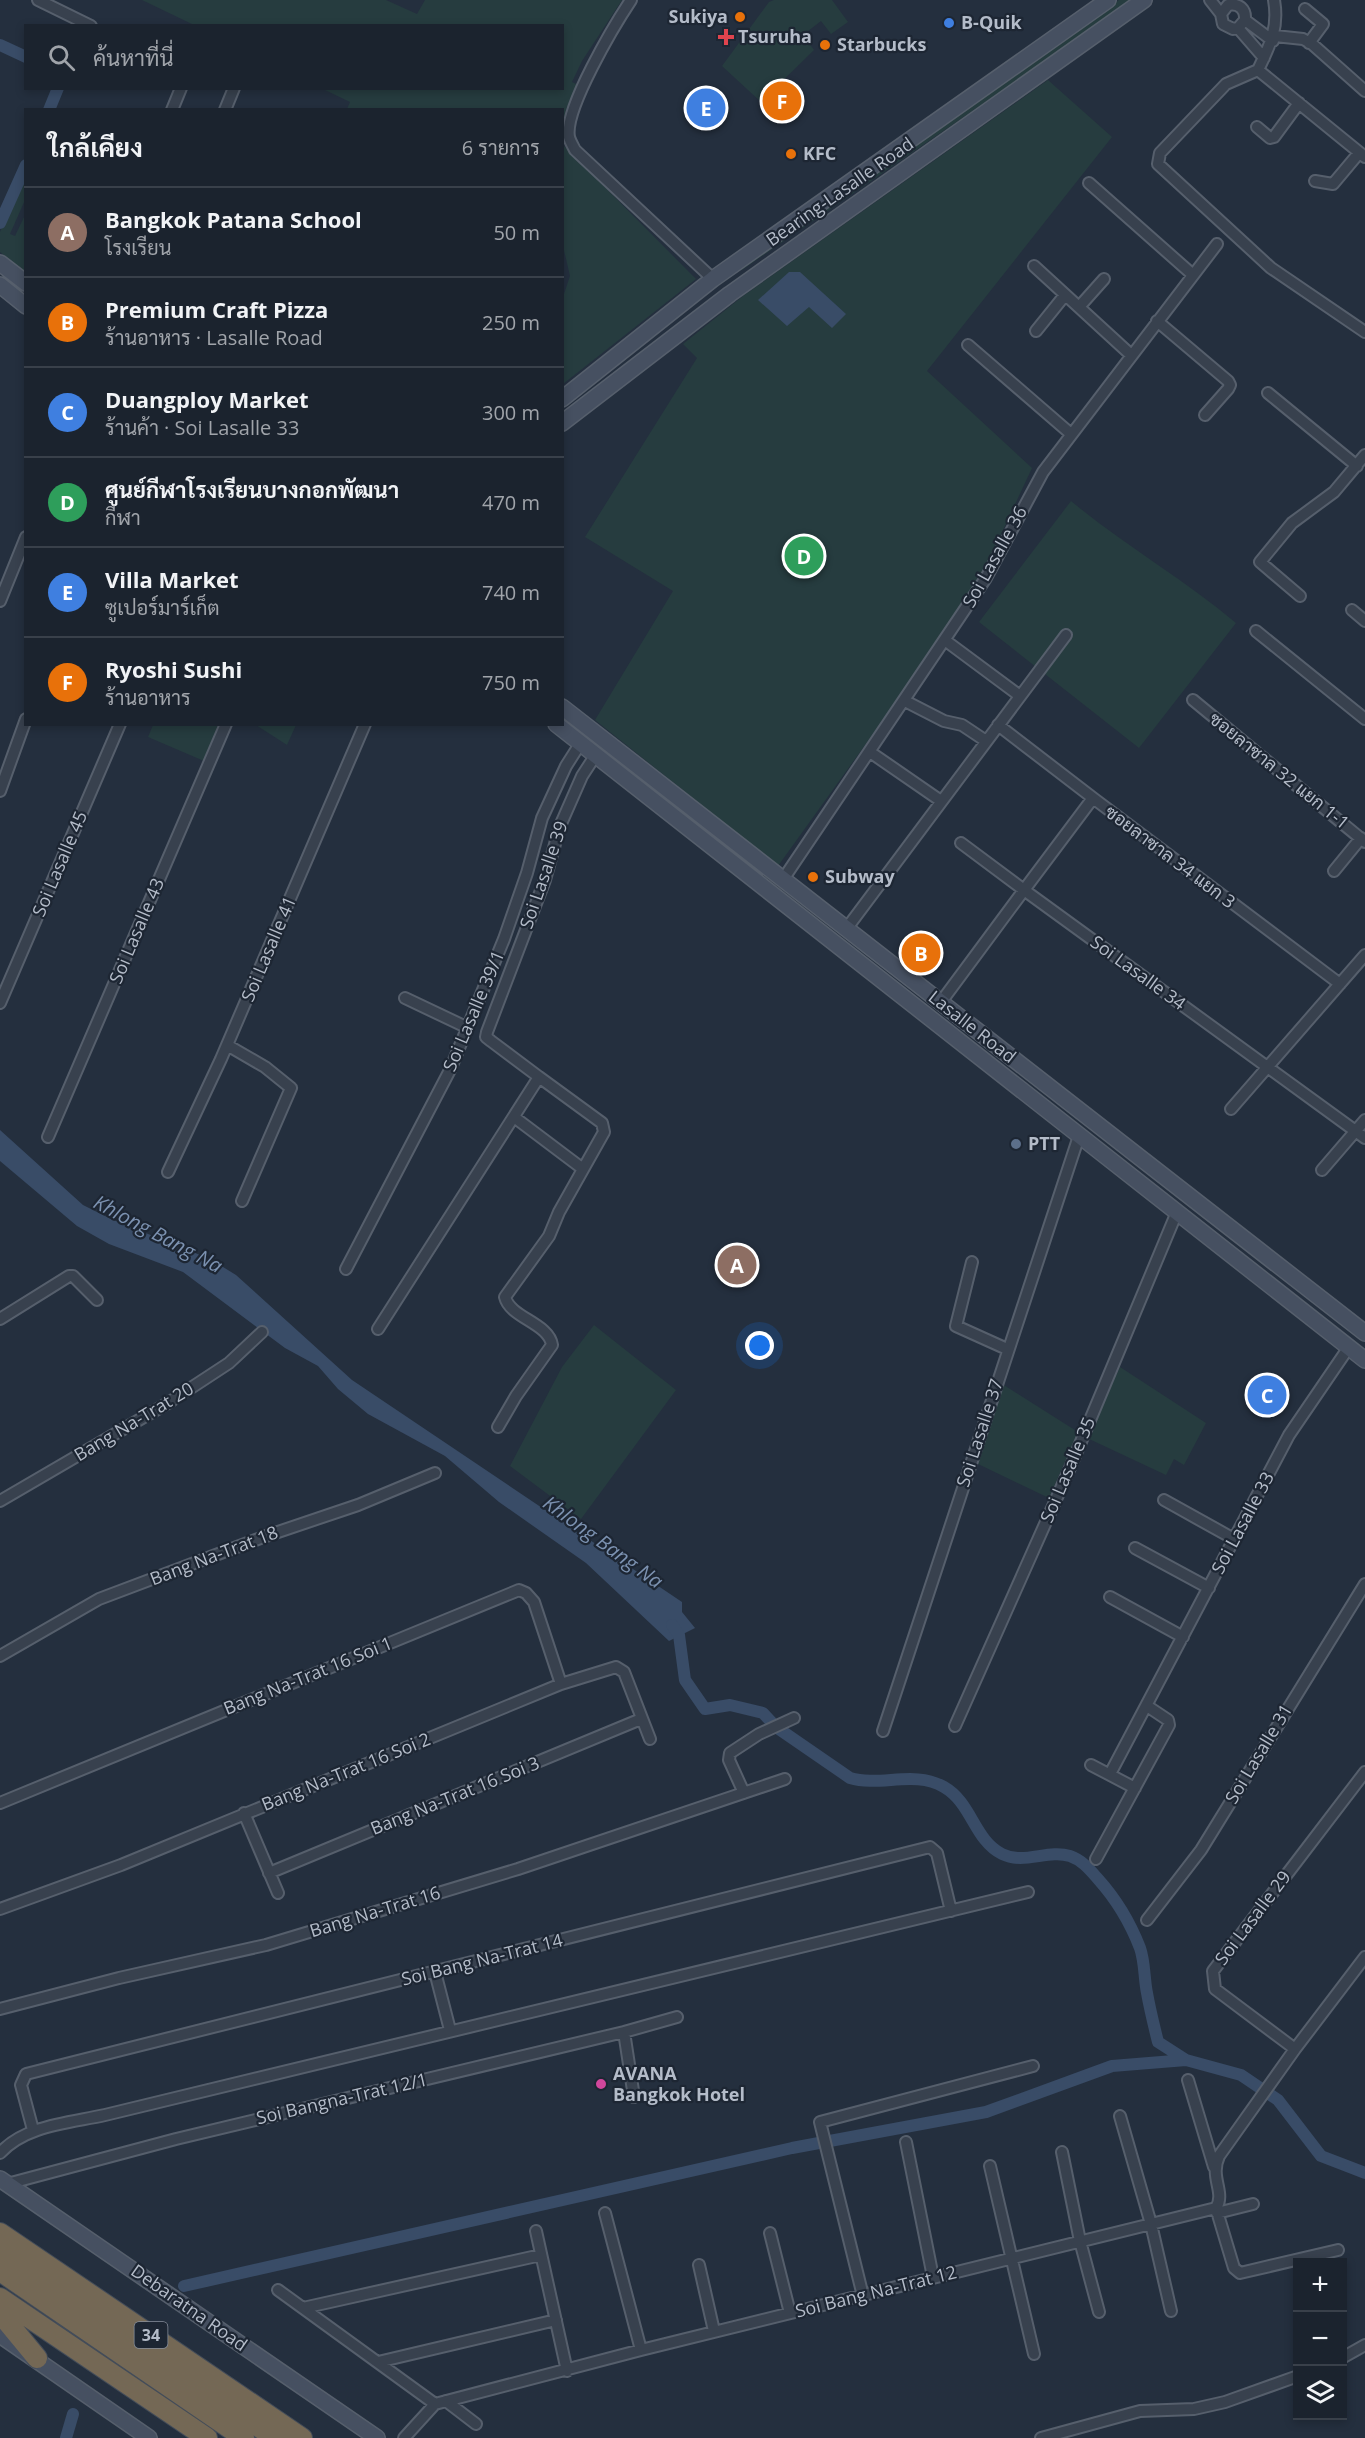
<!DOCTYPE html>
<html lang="th">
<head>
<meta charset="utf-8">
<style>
  body { margin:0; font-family:"Open Sans",Sarabun,sans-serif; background:#282f3a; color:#f1f3f6 }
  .controls { position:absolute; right:18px; bottom:18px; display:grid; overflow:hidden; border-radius:0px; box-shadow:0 3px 9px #0003 }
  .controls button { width:54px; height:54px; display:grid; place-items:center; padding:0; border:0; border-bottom:2px solid #39404a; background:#1b232e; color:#f1f3f6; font:30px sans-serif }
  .you { position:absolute; left:760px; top:1346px; width:21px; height:21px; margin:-15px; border:4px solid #fff; border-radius:50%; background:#1a73e8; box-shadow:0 0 0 9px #1a73e833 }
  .badge { display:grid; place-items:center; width:39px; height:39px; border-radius:50%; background:#1a73e8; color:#fff; font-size:20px; font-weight:700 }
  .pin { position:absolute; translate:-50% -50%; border:3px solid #fff; box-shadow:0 2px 6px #0006 }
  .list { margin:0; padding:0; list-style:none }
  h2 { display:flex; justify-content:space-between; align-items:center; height:78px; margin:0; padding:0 24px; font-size:26px }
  h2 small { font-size:20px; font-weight:400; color:#a0a4aa }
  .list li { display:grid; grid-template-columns:39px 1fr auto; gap:18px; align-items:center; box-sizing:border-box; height:90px; padding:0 24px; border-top:2px solid #39404a }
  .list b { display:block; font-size:22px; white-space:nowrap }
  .list p { margin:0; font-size:20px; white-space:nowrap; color:#a0a4aa }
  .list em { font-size:20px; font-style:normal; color:#a0a4aa }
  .icon { flex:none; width:33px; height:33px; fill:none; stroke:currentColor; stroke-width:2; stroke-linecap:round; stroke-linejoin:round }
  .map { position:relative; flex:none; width:1365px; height:2438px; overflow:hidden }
  .search { position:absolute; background:#1b232e; box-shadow:0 3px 9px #0003; left:24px; top:24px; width:540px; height:66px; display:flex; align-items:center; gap:15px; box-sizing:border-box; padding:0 21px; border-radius:0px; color:#a0a4aa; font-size:22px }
  .panel { position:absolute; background:#1b232e; box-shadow:0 3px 9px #0003; left:24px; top:108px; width:540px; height:618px; border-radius:0px }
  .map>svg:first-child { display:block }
  .green { fill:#263c3f }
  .water { fill:#394c67 }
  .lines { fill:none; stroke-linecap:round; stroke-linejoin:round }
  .canal { stroke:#394c67; stroke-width:12 }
  .street-casing { stroke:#565f6c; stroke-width:14 }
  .secondary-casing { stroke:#565f6c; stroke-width:18 }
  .highway-casing { stroke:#434c59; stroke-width:22 }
  .street { stroke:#38414e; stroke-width:10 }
  .secondary { stroke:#465061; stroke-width:15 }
  .highway { stroke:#746855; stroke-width:20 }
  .food-dot { fill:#e8710a; stroke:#1d2633; stroke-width:2 }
  .shop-dot { fill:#3f7fe0; stroke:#1d2633; stroke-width:2 }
  .health-dot { fill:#e0444e; stroke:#1d2633; stroke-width:2 }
  .service-dot { fill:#5c6f8a; stroke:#1d2633; stroke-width:2 }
  .hotel-dot { fill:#d1479c; stroke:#1d2633; stroke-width:2 }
  .labels { text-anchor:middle; stroke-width:4.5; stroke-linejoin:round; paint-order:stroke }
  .shield { fill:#1d2633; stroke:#878f9c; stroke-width:1.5 }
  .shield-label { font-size:16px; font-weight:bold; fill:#b4bcc9 }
  .poi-label { font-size:18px; font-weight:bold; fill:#b4bcc9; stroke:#1d2633; text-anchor:start }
  .street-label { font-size:18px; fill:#b4bcc9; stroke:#1d2633 }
  .water-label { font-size:20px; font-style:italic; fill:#7c92b1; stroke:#1d2633 }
</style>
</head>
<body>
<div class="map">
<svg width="1365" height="2438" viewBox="0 0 1365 2438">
  <rect width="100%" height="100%" fill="#242f3e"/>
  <path class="green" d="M 142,0 L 386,0 L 417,14 L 425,0 L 622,0 L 582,61 L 572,82 L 578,85 L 563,127 L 562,110 L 347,109 L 350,102 L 323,89 L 562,88 L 562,26 L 194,25 Z
    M 774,0 L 832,0 L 848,22 L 831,34 L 821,21 L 803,35 L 814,50 L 761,102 L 722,66 L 769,2 Z
    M 1119,0 L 1133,0 L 742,270 L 740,268 Z
    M 1048,80 L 1112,137 L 927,371 L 1032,468 L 982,575 L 942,638 L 778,866 L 595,720 L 673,591 L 585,537 L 697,358 L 683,344 L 743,296 Z
    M 563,145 L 696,279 L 563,384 L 563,297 L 570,276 L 563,246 Z
    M 25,173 L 25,200 L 10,234 L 15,236 L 25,215 L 25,272 L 0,252 L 0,232 Z
    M 1071,501 C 1124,545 1184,579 1236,623 L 1139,748 L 979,622 Z
    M 153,725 L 153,724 L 218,725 L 204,761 L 148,737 Z
    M 256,725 L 296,725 L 287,745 Z
    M 594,1325 L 676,1390 L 581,1519 L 510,1466 L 562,1367 Z
    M 1120,1367 L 1206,1423 L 1184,1465 L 1174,1459 L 1166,1475 L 1087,1438 Z
    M 1002,1384 L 1078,1432 L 1049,1498 L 976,1463 Z"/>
  <path class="water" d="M 789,272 L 800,272 L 846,314 L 832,328 L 809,307 L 787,326 L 758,300 Z
    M 0,1130 L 83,1205 L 111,1219 L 210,1259 L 236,1275 L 352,1380 L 682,1602 L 682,1612 L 695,1628 L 669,1641 L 586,1563 L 499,1502 L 445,1456 L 368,1414 L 338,1389 L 318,1366 L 285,1348 L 183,1272 L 109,1244 L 77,1226 L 0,1161 Z"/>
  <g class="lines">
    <path class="canal" d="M 0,45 L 26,57
      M 49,110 L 58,88
      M 0,223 L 26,165
      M 672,1625 L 679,1635 L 685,1680 L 705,1709 L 730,1705 L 763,1713 L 776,1727 L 850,1778 C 880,1787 915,1770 944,1787 C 972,1803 974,1840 1002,1854 C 1024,1865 1048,1849 1070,1856 C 1082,1860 1090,1870 1098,1879 C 1116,1899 1130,1922 1140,1948 C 1145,1962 1144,1979 1147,1993 C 1150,2010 1154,2026 1158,2042 L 1186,2060 L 1241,2075 L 1278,2100 L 1321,2156 L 1365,2173
      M 184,2286 L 792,2148 L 986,2112 L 1112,2066 L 1186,2060
      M 66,2438 L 73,2414"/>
    <g class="street-casing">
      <path id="street" d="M 38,0 L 91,26
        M 631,0 C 615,24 564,109 569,137 C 570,141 573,146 575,150 L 713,279
        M 1210,0 L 1221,14
        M 1274,0 C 1279,28 1270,45 1258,70 L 1226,84 L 1160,153 L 1158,164 L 1271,268 L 1365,332
        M 1305,9 L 1323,24 L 1309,43
        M 1245,20 L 1273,41
        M 1238,28 L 1245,20 C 1246,9 1239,3 1228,5 L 1221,14 L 1223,24 L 1233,29 L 1238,28 L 1264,58
        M 1275,36 L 1303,39 L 1312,44 L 1365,91
        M 1258,70 L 1365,157
        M 172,110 L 181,88
        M 225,110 L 234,88
        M 1257,127 L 1270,138 L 1274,137 L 1299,103
        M 1315,181 L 1333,184 L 1359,153
        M 1089,183 L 1193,275
        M 1034,266 L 1130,354
        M 1079,307 L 1104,279
        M 1157,321 L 1228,381 L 1230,385 L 1228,389 L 1205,415
        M 1036,331 L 1065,295
        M 968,345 L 1071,434
        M 1268,393 L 1357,466
        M 1300,596 L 1260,562 L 1292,523 L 1334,492 L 1365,455
        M 0,601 L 26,537
        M 1352,610 L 1365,621
        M 1256,631 L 1365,719
        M 946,641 L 1020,696
        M 1193,700 L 1365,842
        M 905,701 L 944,721 L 962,725 L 986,741
        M 998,725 L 1093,798
        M 870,752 L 941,801
        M 0,791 L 26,719
        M 961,843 L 1024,890 L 1093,798 L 1340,984
        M 1334,871 L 1361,838
        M 784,878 L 986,578 L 1043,472 L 1217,244
        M 847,928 L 1066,635
        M 405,998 L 466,1027
        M 941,1002 L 1024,890 L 1365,1138
        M 0,1003 L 120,724
        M 227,1045 L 265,1067 L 291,1088 L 242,1201
        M 1231,1109 L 1365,955
        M 514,1117 L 583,1169
        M 48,1137 L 226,724
        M 1322,1170 L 1365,1120
        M 168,1172 L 221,1059 L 365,724
        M 972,1262 L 956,1326 L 1007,1349
        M 346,1269 L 450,1070 L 504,939 L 527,873 L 542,818 L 566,766 L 580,744
        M 0,1319 L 69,1276 L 73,1276 L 97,1300
        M 378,1329 L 539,1077 L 491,1041 L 486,1037 L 487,1032 L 545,880 L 560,826 L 582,776 L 595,756
        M 498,1427 L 516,1396 L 552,1345 C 549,1323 510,1318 505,1297 L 549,1236 L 559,1212 L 604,1132 L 602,1123 L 539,1077
        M 1164,1500 L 1234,1539
        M 0,1501 L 168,1403 L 229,1363 L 262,1332
        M 1135,1548 L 1209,1588
        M 1110,1597 L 1183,1637
        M 0,1656 L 99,1599 L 266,1536 L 358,1505 L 435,1473
        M 955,1726 L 1070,1468 L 1177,1212
        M 883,1731 L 1079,1136
        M 1091,1765 L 1135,1788
        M 1110,1774 L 1289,1435 L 1349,1347
        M 744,1793 L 729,1760 L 730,1753 L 759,1734 L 794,1718
        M 0,1803 L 519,1590 L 526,1593 L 534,1602 L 561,1684
        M 244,1813 L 278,1893
        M 1096,1859 L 1169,1725 L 1168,1720 L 1147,1706
        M 269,1873 L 641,1719
        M 0,1909 L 121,1865 L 561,1684 L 616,1667 L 624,1672 L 650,1739
        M 1147,1920 L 1201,1850 L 1365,1584
        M 435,1972 L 450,2030
        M 0,2009 L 119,1978 L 266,1945 L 518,1869 L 785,1779
        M 624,2032 L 634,2097
        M 1295,2049 L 1215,1989 L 1213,1971 L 1365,1772
        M 1188,2080 L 1214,2167
        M 1120,2116 L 1151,2224 L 1171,2311
        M 33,2130 L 21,2085 L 26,2074 L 930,1847 L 937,1853 L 951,1911
        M 906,2142 L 933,2277
        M 1062,2152 L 1080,2241 L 1099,2312
        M 0,2153 C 26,2125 69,2123 105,2115 L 1028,1892
        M 990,2166 L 1034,2354
        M 7,2184 L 176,2139 L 624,2032 L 677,2017
        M 1216,2208 L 1234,2268 L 1240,2273 L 1338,2250
        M 605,2213 L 641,2350
        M 1217,2213 L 1253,2204
        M 536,2231 L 567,2371
        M 770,2233 L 790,2313
        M 699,2265 L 714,2331
        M 278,2290 L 435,2404
        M 863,2296 L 820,2122 L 1033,2066
        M 303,2308 L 541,2255
        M 1342,2358 L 1365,2345
        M 378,2362 L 556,2320
        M 446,2401 L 476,2424
        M 404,2438 L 435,2404 L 641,2350 L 1216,2208 C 1226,2192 1209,2178 1219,2156 L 1295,2049 L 1365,1957
        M 1041,2438 L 1140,2411 L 1194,2409 L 1225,2402 L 1298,2376"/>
    </g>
    <g class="secondary-casing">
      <path id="secondary" d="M 0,263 L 26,283
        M 0,285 L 26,306
        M 562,399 L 713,279 L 1108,0
        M 562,423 L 730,294 L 1144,0
        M 562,707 L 1365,1333
        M 556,724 L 1365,1360
        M 0,2179 L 377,2438
        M 0,2335 L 149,2438"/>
    </g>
    <g class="highway-casing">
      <path id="highway" d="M 0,2233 L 302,2438
        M 0,2250 L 275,2438
        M 0,2271 L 244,2438
        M 0,2298 L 207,2438
        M 0,2313 L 37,2358"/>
    </g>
    <use href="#street" class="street"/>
    <use href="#secondary" class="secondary"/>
    <use href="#highway" class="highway"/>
  </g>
  <g class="food-dot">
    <circle cx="740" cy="17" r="6"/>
    <circle cx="825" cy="45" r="6"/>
    <circle cx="791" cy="154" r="6"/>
    <circle cx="813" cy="877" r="6"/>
  </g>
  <circle class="shop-dot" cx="949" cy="23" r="6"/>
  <path class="health-dot" d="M723 28h6v6h6v6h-6v6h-6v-6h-6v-6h6z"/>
  <circle class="service-dot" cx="1016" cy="1144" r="6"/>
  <circle class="hotel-dot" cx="601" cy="2084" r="6"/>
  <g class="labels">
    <rect class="shield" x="134.5" y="2322" width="33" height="26" rx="4.5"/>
    <g class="shield-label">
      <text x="151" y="2341">34</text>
    </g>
    <g class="poi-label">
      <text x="728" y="23" text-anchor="end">Sukiya</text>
      <text x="961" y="29">B-Quik</text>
      <text x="738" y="43">Tsuruha</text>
      <text x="837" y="51">Starbucks</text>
      <text x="803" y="160">KFC</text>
      <text x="825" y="883">Subway</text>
      <text x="1028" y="1150">PTT</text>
      <text x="613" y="2080">AVANA<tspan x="613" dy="21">Bangkok Hotel</tspan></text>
    </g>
    <g class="street-label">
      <text transform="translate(840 192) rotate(-35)" y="6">Bearing-Lasalle Road</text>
      <text transform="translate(995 557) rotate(-61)" y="6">Soi Lasalle 36</text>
      <text transform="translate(1279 771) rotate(39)" y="6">ซอยลาซาล 32 แยก 1-1</text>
      <text transform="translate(1170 857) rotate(37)" y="6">ซอยลาซาล 34 แยก 3</text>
      <text transform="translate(60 864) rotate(-67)" y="6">Soi Lasalle 45</text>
      <text transform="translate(544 875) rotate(-71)" y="6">Soi Lasalle 39</text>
      <text transform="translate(137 931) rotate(-67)" y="6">Soi Lasalle 43</text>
      <text transform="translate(269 949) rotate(-67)" y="6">Soi Lasalle 41</text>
      <text transform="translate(1138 973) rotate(36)" y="6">Soi Lasalle 34</text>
      <text transform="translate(474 1011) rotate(-67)" y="6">Soi Lasalle 39/1</text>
      <text transform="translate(972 1027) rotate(38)" y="6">Lasalle Road</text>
      <text transform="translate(134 1422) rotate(-31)" y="6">Bang Na-Trat 20</text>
      <text transform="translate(980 1433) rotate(-72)" y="6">Soi Lasalle 37</text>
      <text transform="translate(1068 1470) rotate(-67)" y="6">Soi Lasalle 35</text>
      <text transform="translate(1243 1523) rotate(-62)" y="6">Soi Lasalle 33</text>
      <text transform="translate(214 1556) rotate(-21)" y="6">Bang Na-Trat 18</text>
      <text transform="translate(308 1676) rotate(-22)" y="6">Bang Na-Trat 16 Soi 1</text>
      <text transform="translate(1259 1754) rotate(-59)" y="6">Soi Lasalle 31</text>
      <text transform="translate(346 1772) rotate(-22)" y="6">Bang Na-Trat 16 Soi 2</text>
      <text transform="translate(455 1796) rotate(-22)" y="6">Bang Na-Trat 16 Soi 3</text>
      <text transform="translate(375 1912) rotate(-17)" y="6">Bang Na-Trat 16</text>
      <text transform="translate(1253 1918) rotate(-53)" y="6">Soi Lasalle 29</text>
      <text transform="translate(482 1960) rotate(-14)" y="6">Soi Bang Na-Trat 14</text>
      <text transform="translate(342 2099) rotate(-13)" y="6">Soi Bangna-Trat 12/1</text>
      <text transform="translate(876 2292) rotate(-14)" y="6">Soi Bang Na-Trat 12</text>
      <text transform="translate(189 2308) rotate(35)" y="6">Debaratna Road</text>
    </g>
    <g class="water-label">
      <text transform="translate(158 1234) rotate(28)" y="7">Khlong Bang Na</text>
      <text transform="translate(603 1542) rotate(36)" y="7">Khlong Bang Na</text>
    </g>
  </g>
</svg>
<div class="controls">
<button>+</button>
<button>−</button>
<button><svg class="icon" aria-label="layers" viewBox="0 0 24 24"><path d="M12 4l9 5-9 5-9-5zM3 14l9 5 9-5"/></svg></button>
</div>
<div class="you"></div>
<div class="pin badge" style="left:737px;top:1265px;background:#8d6e63">A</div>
<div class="pin badge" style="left:921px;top:953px;background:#e8710a">B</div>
<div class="pin badge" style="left:1267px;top:1395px;background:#3f7fe0">C</div>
<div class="pin badge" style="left:804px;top:556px;background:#2e9e5b">D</div>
<div class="pin badge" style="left:706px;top:108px;background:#3f7fe0">E</div>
<div class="pin badge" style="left:782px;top:101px;background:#e8710a">F</div>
<div class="search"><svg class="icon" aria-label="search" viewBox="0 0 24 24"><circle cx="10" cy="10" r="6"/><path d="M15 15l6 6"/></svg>ค้นหาที่นี่</div>
<section class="panel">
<h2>ใกล้เคียง<small>6 รายการ</small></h2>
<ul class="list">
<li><span class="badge" style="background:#8d6e63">A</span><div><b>Bangkok Patana School</b><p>โรงเรียน</p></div><em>50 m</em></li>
<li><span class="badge" style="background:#e8710a">B</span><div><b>Premium Craft Pizza</b><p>ร้านอาหาร · Lasalle Road</p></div><em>250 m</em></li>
<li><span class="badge" style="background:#3f7fe0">C</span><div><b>Duangploy Market</b><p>ร้านค้า · Soi Lasalle 33</p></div><em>300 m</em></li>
<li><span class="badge" style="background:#2e9e5b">D</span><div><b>ศูนย์กีฬาโรงเรียนบางกอกพัฒนา</b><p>กีฬา</p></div><em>470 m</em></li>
<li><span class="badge" style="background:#3f7fe0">E</span><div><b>Villa Market</b><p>ซูเปอร์มาร์เก็ต</p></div><em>740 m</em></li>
<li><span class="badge" style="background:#e8710a">F</span><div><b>Ryoshi Sushi</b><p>ร้านอาหาร</p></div><em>750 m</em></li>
</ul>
</section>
</div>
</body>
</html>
